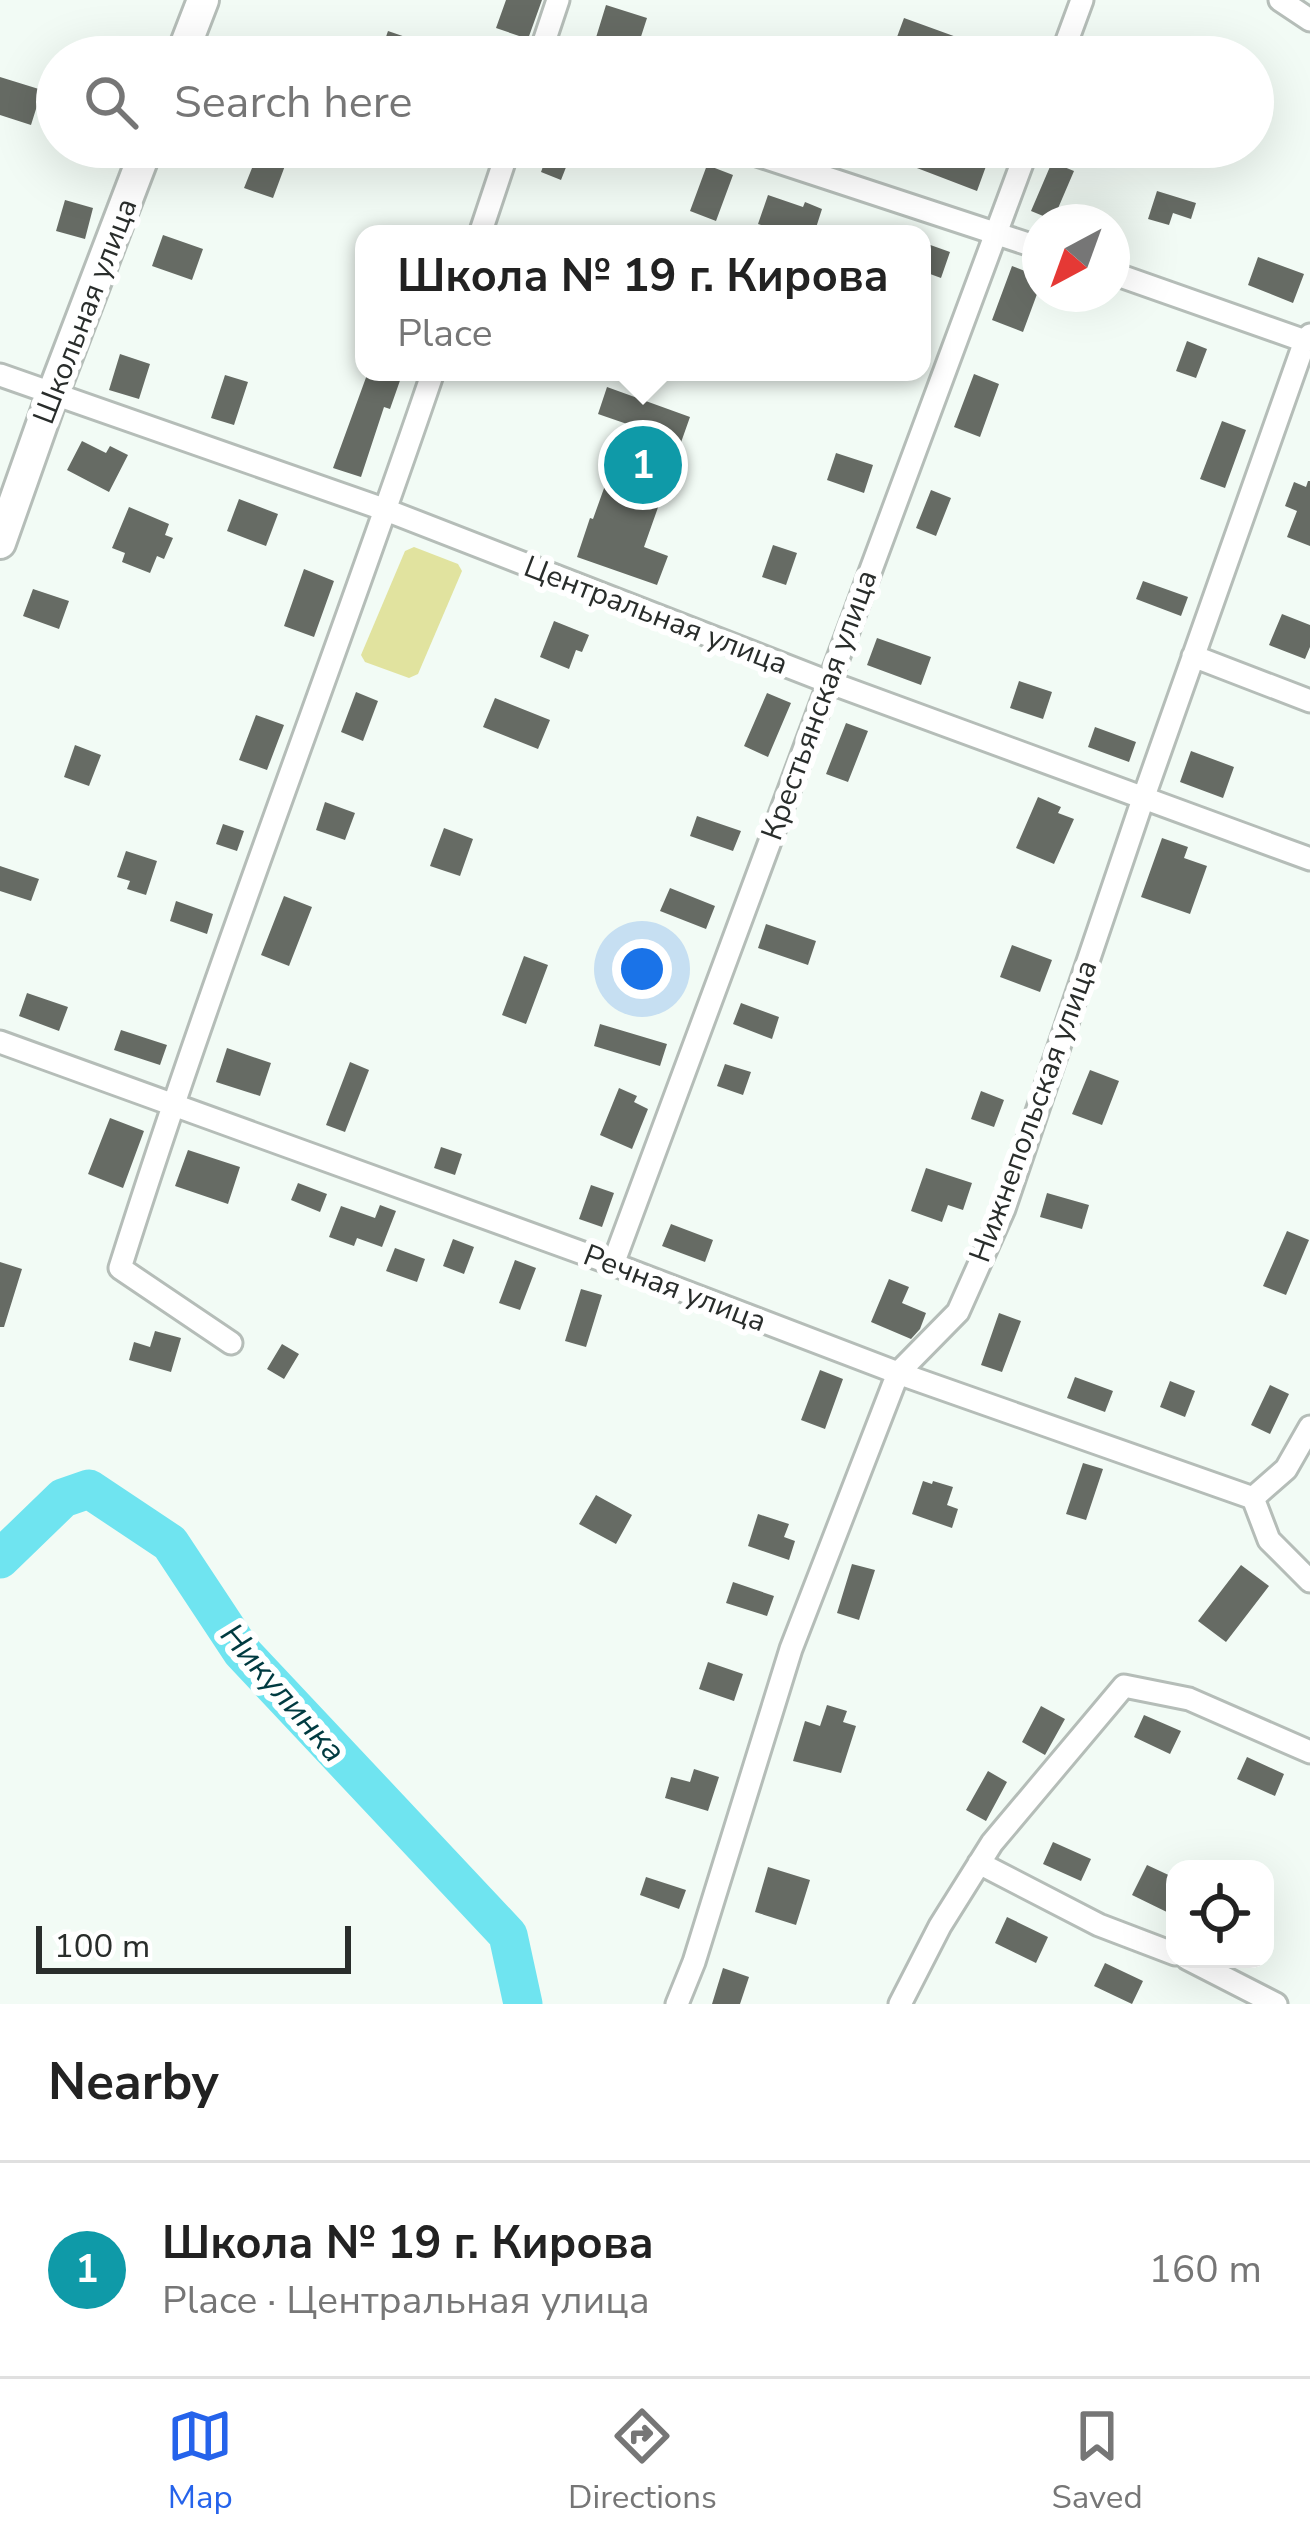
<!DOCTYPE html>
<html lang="en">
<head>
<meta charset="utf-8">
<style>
  body { margin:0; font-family:"Nunito Sans",sans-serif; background:#f2f2f2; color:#222 }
  .controls { position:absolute; right:36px; bottom:36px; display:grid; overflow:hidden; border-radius:24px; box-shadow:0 12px 48px #0002 }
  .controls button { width:108px; height:108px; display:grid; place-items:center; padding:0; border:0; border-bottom:3px solid #e0e0e0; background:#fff; color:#222; font:60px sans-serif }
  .compass { position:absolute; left:1022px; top:204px; width:108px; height:108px; border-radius:50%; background:#fff; box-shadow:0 12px 48px #0002; rotate:221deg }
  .scale { position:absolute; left:36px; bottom:30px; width:315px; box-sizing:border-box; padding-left:12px; border:6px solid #292d2b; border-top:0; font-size:33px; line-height:42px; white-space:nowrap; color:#292d2b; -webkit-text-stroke:9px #fff; paint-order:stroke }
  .you { position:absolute; left:642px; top:969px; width:42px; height:42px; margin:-30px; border:9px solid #fff; border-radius:50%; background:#1a73e8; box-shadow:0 0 0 18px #1a73e833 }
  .badge { display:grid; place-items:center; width:78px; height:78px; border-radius:50%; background:#2563eb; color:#fff; font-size:39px; font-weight:700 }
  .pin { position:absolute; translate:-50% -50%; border:6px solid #fff; box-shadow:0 3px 12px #0006 }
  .popup { position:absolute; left:355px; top:225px; width:576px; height:156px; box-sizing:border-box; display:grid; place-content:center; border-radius:24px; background:#fff; filter:drop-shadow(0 3px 9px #0005); font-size:39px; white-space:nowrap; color:#767676 }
  .popup b { font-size:45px; color:#222 }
  .popup::after { content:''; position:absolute; left:50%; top:100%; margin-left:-24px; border:24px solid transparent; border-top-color:#fff }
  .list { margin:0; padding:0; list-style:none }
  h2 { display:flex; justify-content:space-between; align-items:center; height:156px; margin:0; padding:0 48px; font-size:51px }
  h2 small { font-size:39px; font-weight:400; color:#767676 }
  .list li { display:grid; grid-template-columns:78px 1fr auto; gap:36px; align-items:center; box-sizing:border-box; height:216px; padding:0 48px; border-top:3px solid #e0e0e0 }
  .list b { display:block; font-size:45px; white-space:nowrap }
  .list p { margin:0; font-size:39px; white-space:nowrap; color:#767676 }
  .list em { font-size:39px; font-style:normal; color:#767676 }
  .icon { flex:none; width:66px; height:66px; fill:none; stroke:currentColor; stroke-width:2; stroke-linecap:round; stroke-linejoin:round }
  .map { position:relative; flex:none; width:1310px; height:2004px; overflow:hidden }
  .search { position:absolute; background:#fff; box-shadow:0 12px 48px #0002; left:36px; right:36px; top:36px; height:132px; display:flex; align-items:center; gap:30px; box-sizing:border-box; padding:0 42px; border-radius:66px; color:#767676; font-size:45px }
  .sheet { height:372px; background:#fff }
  nav { display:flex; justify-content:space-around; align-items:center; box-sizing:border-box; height:168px; border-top:3px solid #e0e0e0; background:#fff; font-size:33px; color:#767676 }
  nav a { display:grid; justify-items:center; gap:6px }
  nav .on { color:#2563eb }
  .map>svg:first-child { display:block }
  .green { fill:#e1e39f }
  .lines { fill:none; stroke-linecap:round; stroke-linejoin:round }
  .river { stroke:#6fe4f0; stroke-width:39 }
  .building { fill:#666b64 }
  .street-casing { stroke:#b5bdb8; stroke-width:27 }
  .secondary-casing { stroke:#b5bdb8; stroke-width:36 }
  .street { stroke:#fff; stroke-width:21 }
  .secondary { stroke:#fff; stroke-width:30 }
  .labels { text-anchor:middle; stroke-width:12; stroke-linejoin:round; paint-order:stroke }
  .street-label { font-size:30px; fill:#292d2b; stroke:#fff }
  .water-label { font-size:33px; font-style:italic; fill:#003a40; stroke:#fff }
</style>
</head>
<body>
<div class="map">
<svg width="1310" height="2004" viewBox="0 0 1310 2004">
  <rect width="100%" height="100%" fill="#f2fbf5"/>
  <path class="green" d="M 414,547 L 458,564 L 462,571 L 418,674 L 409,678 L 365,662 L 361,655 L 405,551 Z"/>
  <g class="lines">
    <path class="river" d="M 0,1559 L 63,1498 L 89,1489 L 170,1543 L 242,1652 L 508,1935 L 523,2004"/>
  </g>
  <path class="building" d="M 506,0 L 542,0 L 528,39 L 496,28 Z
    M 606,5 L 647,18 L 637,49 L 634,48 L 631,56 L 594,44 Z
    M 904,18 L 1006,55 L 1005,57 L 953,57 L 897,37 Z
    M 388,31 L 423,43 L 419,57 L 379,57 Z
    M 0,77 L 42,90 L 31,125 L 0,115 Z
    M 550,147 L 574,147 L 561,180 L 541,172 Z
    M 862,147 L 993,147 L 977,191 Z
    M 258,153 L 286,163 L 273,198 L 244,188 Z
    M 1052,162 L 1074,171 L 1053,220 L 1031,211 Z
    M 707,165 L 733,175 L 716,221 L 690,211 Z
    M 1157,191 L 1196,203 L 1191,219 L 1173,213 L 1169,225 L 1148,219 Z
    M 768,195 L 803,207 L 805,202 L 822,209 L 814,234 L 787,234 L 758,224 Z
    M 65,200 L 93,208 L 85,239 L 56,231 Z
    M 163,235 L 203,249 L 192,280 L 152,266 Z
    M 922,242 L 950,252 L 941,278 L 922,271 Z
    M 1258,257 L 1304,274 L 1293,303 L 1248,285 Z
    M 1012,266 L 1040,277 L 1040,286 L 1023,332 L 992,320 Z
    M 1187,341 L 1207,349 L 1196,378 L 1176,371 Z
    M 120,354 L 150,364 L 139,399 L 109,390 Z
    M 368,372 L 403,372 L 390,409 L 384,407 L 361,477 L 333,468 Z
    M 974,374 L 999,384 L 980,437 L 954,427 Z
    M 225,375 L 248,382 L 234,425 L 211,418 Z
    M 607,387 L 690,417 L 644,547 L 668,556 L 657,585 L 577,557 L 590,518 L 593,519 L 627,424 L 598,414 Z
    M 1222,421 L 1246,430 L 1225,488 L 1200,479 Z
    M 82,441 L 106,453 L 110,446 L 128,455 L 109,492 L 67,470 Z
    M 836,453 L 873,465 L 864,493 L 827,480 Z
    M 1308,481 L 1310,481 L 1310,546 L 1287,537 L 1297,511 L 1285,506 L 1294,482 L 1306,487 Z
    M 931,490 L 951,498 L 936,536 L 916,528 Z
    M 239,499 L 278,514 L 266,546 L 227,531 Z
    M 129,507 L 169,524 L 165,535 L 173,538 L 164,559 L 157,556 L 150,573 L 122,562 L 125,553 L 112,548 Z
    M 773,545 L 797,553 L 786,585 L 762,577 Z
    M 304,569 L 334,581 L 314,637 L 284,626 Z
    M 1143,581 L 1188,597 L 1181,616 L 1136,599 Z
    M 33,589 L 69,601 L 59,629 L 23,616 Z
    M 1282,614 L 1310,625 L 1310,647 L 1305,659 L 1269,645 Z
    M 554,621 L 589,635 L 582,652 L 576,650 L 569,669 L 540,657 Z
    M 877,638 L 931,657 L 921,685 L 867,665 Z
    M 1019,681 L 1052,692 L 1043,719 L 1010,708 Z
    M 356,692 L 378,701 L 363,741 L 341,732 Z
    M 767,693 L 791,703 L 768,757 L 744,746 Z
    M 495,698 L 550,720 L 538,749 L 483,727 Z
    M 256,715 L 284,725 L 267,770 L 239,760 Z
    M 846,723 L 868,731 L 848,782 L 826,774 Z
    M 1095,727 L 1136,742 L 1129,762 L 1088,747 Z
    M 75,745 L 101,755 L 89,786 L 64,777 Z
    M 1191,751 L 1234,767 L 1223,798 L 1180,782 Z
    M 1038,797 L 1061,807 L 1058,813 L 1074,819 L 1054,864 L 1016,848 Z
    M 325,802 L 355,813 L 345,840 L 316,830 Z
    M 697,816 L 741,831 L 733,851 L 690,836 Z
    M 223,824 L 244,831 L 237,851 L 216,844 Z
    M 444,828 L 473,839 L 460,876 L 430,866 Z
    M 1162,838 L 1188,847 L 1184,858 L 1207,866 L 1190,914 L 1141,897 Z
    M 126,851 L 157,861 L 146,895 L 127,889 L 130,881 L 117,877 Z
    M 0,866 L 39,879 L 31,901 L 0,891 Z
    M 670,888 L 715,906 L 706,929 L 660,911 Z
    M 284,896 L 312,907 L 289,966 L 261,955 Z
    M 176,901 L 213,914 L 207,934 L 170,921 Z
    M 766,924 L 816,941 L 808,965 L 758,948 Z
    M 1012,945 L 1052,960 L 1040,992 L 1000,977 Z
    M 524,956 L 548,965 L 526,1024 L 502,1015 Z
    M 27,993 L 68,1007 L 59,1031 L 19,1016 Z
    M 741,1003 L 779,1017 L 772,1039 L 733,1024 Z
    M 600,1024 L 667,1044 L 660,1066 L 594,1046 Z
    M 121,1030 L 167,1045 L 160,1065 L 114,1050 Z
    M 227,1048 L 271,1063 L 260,1096 L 216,1082 Z
    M 350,1062 L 369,1070 L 345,1132 L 326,1125 Z
    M 725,1064 L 751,1072 L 743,1095 L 717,1086 Z
    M 1090,1070 L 1119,1081 L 1102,1125 L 1072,1114 Z
    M 619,1088 L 637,1096 L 634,1102 L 648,1109 L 632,1149 L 600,1135 Z
    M 981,1091 L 1004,1100 L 994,1127 L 971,1119 Z
    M 110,1118 L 144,1131 L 123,1188 L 88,1174 Z
    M 441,1147 L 462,1154 L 455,1175 L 434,1168 Z
    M 188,1150 L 240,1167 L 228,1204 L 175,1186 Z
    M 926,1168 L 972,1183 L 963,1210 L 948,1205 L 942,1222 L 911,1211 Z
    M 298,1183 L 327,1194 L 320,1212 L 291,1200 Z
    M 591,1185 L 614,1193 L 602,1227 L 579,1219 Z
    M 1047,1193 L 1089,1205 L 1082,1229 L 1040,1217 Z
    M 380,1205 L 396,1211 L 382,1247 L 357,1238 L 354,1246 L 329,1237 L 341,1206 L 375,1218 Z
    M 671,1224 L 713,1240 L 705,1262 L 662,1246 Z
    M 1287,1231 L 1309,1240 L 1286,1295 L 1263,1286 Z
    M 453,1239 L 474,1247 L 464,1274 L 443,1266 Z
    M 395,1248 L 425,1259 L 417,1282 L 386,1271 Z
    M 515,1260 L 536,1268 L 520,1310 L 499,1303 Z
    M 0,1262 L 22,1269 L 4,1327 L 0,1327 Z
    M 889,1279 L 909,1287 L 902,1303 L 926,1313 L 920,1329 L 911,1339 L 871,1322 Z
    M 581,1289 L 602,1295 L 586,1347 L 565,1341 Z
    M 999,1313 L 1021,1321 L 1002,1372 L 981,1365 Z
    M 155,1331 L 181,1338 L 171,1372 L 129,1360 L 134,1342 L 150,1347 Z
    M 282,1344 L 299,1354 L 284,1379 L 267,1369 Z
    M 820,1370 L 843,1379 L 825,1429 L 801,1420 Z
    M 1075,1377 L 1113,1391 L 1105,1412 L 1067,1398 Z
    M 1170,1381 L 1195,1391 L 1185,1417 L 1160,1407 Z
    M 1270,1385 L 1289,1394 L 1270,1434 L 1251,1425 Z
    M 1083,1463 L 1103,1469 L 1086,1520 L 1066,1514 Z
    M 923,1481 L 932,1484 L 933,1481 L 953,1487 L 947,1505 L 958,1509 L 952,1528 L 912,1514 Z
    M 596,1495 L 632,1515 L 616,1544 L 579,1524 Z
    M 758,1514 L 789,1524 L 784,1537 L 795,1541 L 789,1560 L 748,1546 Z
    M 852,1564 L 875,1570 L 859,1620 L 837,1613 Z
    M 1241,1565 L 1269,1586 L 1226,1642 L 1198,1621 Z
    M 733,1582 L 774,1596 L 767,1616 L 726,1603 Z
    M 708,1662 L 743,1674 L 734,1701 L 699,1689 Z
    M 827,1705 L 847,1711 L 843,1722 L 856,1726 L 841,1773 L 793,1761 L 805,1721 L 820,1726 Z
    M 1041,1706 L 1065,1719 L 1045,1755 L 1022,1742 Z
    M 1144,1715 L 1181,1731 L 1170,1754 L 1134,1737 Z
    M 1247,1757 L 1284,1774 L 1275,1796 L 1237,1779 Z
    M 694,1769 L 719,1777 L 708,1811 L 665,1798 L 671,1777 L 690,1782 Z
    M 988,1771 L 1007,1782 L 986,1821 L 966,1810 Z
    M 1053,1842 L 1091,1859 L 1081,1881 L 1043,1864 Z
    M 1147,1865 L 1175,1878 L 1175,1916 L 1132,1895 Z
    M 768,1867 L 810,1880 L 796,1925 L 755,1912 Z
    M 646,1877 L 686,1890 L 679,1909 L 640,1895 Z
    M 1007,1917 L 1048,1937 L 1036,1963 L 995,1943 Z
    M 1105,1963 L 1143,1981 L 1132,2004 L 1094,1986 Z
    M 723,1968 L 749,1977 L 740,2004 L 712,2004 Z"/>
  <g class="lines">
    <g class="street-casing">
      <path id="street" d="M 1280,0 L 1310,20
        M 539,57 L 558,0
        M 1061,57 L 1082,0
        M 733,147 L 1040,248
        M 480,234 L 509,147
        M 1112,273 L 1305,341
        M 0,375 L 386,510 L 828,682 L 1310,859
        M 1193,656 L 1310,701
        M 0,1042 L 613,1264 L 898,1373 L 1253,1498 L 1269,1540 L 1310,1581
        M 613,1264 L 1028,147
        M 231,1343 L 120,1268 C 215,967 331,672 433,372
        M 1253,1498 L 1286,1469 L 1310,1427
        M 979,1863 L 1099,1925 L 1175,1954
        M 1188,1959 L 1276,2004
        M 677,2004 L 694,1962 L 791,1649 L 898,1373 L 958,1312 L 1004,1209 L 1143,799 L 1305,341 L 1310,335
        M 900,2004 L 940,1926 L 992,1843 L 1124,1686 L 1189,1699 L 1310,1752"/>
    </g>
    <g class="secondary-casing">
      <path id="secondary" d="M 181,57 L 203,0
        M 0,543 L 53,393 L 147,147"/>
    </g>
    <use href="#street" class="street"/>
    <use href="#secondary" class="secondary"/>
  </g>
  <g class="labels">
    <g class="street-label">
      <text transform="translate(85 311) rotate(-69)" y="10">Школьная улица</text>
      <text transform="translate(656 615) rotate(21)" y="10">Центральная улица</text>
      <text transform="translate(819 705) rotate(-70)" y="10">Крестьянская улица</text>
      <text transform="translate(1033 1111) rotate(-70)" y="10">Нижнепольская улица</text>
      <text transform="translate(675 1288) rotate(21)" y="10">Речная улица</text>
    </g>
    <g class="water-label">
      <text transform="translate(284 1692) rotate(49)" y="12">Никулинка</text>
    </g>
  </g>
</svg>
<div class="controls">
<button><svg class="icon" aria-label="locate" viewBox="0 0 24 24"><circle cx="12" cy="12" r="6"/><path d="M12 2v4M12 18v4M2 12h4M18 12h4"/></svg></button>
</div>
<svg class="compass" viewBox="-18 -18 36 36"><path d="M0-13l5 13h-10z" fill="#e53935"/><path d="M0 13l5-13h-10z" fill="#767676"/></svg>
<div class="scale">100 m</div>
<div class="you"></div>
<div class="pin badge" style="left:643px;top:465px;background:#0f9aa8">1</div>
<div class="popup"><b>Школа № 19 г. Кирова</b>Place</div>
<div class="search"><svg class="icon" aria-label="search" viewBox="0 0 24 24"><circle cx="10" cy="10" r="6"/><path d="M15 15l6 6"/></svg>Search here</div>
</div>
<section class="sheet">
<h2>Nearby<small></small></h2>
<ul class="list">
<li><span class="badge" style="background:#0f9aa8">1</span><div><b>Школа № 19 г. Кирова</b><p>Place · Центральная улица</p></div><em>160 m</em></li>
</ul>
</section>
<nav>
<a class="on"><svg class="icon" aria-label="map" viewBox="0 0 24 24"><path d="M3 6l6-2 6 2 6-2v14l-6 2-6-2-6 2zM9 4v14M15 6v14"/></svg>Map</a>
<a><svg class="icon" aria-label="directions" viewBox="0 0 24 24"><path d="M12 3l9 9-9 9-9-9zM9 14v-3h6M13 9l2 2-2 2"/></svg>Directions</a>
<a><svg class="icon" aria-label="saved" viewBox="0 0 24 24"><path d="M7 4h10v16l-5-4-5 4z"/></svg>Saved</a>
</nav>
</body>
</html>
